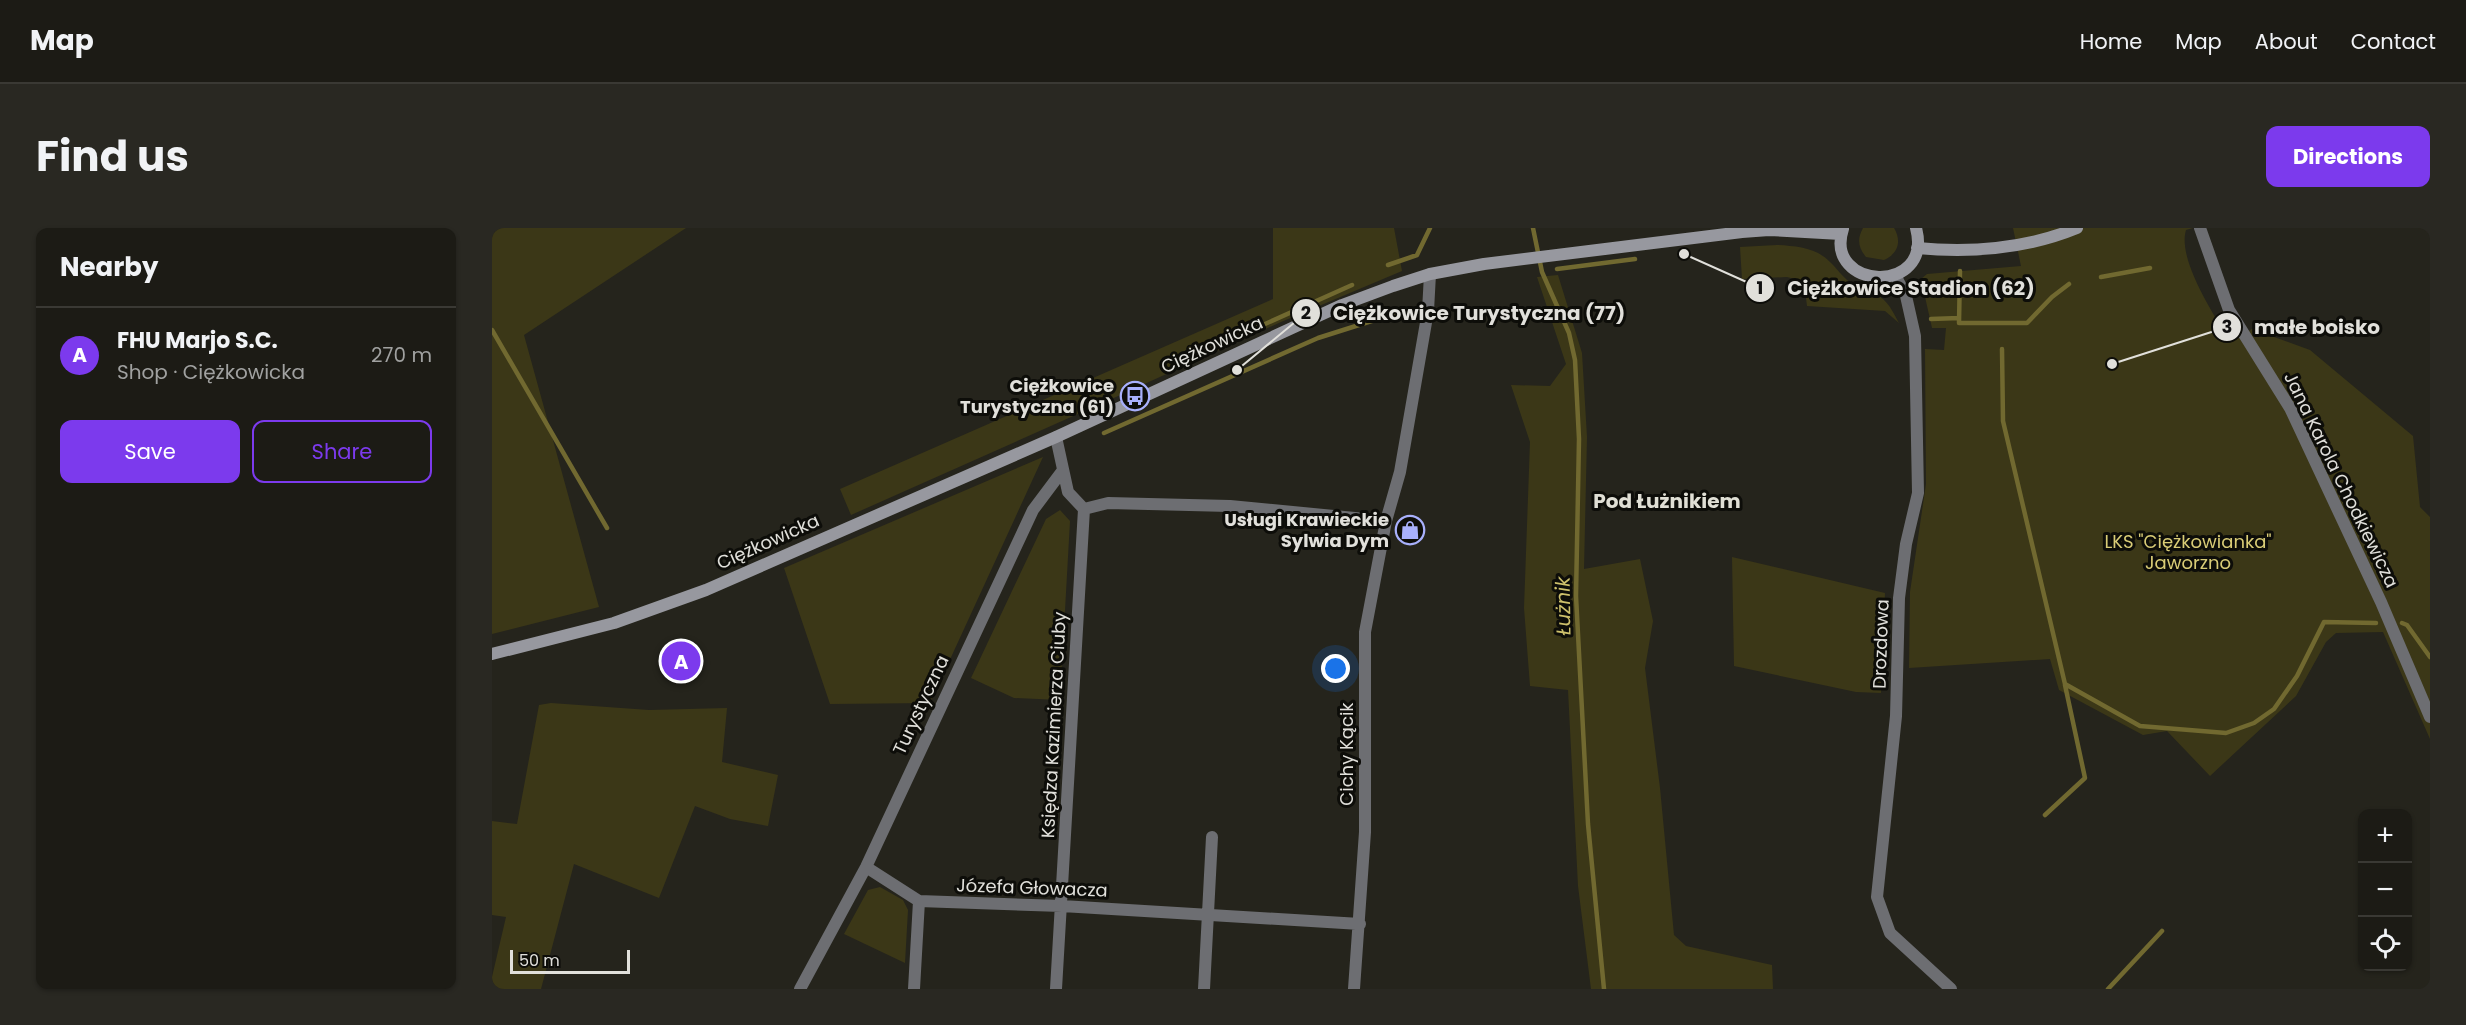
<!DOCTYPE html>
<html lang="en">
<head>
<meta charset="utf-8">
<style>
  body { margin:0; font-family:Poppins,sans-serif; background:#292822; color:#f1f3f6 }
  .controls { position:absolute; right:18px; bottom:18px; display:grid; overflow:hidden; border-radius:12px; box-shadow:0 2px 4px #0004 }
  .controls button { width:54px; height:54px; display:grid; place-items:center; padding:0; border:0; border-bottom:2px solid #3a3934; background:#1c1b15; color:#f1f3f6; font:30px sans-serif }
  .scale { position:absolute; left:18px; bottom:15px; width:120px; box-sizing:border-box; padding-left:6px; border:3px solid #e1e0db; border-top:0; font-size:16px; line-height:21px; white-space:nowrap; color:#e1e0db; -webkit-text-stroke:4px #0d0d09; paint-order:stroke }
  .you { position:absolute; left:844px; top:441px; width:21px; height:21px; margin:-15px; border:4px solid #fff; border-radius:50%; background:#1a73e8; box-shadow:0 0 0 9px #1a73e833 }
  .badge { display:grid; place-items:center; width:39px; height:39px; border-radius:50%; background:#7c3aed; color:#fff; font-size:20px; font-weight:700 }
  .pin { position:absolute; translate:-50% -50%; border:3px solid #fff; box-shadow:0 2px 6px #0006 }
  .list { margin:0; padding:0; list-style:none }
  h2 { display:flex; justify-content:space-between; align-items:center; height:78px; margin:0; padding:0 24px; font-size:26px }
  h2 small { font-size:20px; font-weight:400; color:#a0a1a0 }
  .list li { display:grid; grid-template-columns:39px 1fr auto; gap:18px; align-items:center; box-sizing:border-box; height:96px; padding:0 24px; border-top:2px solid #3a3934 }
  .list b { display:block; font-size:22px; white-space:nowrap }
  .list p { margin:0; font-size:20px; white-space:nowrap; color:#a0a1a0 }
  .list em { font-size:20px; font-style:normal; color:#a0a1a0 }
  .actions { display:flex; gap:12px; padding:18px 24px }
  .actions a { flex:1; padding:14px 0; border:2px solid #7c3aed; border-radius:12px; text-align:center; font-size:21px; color:#7c3aed }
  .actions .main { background:#7c3aed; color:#fff }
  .icon { flex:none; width:33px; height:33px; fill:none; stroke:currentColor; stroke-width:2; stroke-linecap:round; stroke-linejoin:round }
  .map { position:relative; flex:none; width:1938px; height:761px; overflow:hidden; border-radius:12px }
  header { display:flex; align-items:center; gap:36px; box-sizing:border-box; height:84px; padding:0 30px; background:#1c1b15; border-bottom:2px solid #3a3934 }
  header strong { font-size:28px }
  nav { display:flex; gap:33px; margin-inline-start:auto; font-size:21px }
  .intro { display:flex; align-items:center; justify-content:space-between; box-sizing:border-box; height:144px; padding:0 36px }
  h1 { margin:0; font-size:42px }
  .button { padding:15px 27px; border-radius:12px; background:#7c3aed; color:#fff; font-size:21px; font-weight:700 }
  main { display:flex; gap:36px; padding:0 36px }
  aside { flex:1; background:#1c1b15; border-radius:12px; box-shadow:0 2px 4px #0004 }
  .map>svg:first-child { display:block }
  .green { fill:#3b3717 }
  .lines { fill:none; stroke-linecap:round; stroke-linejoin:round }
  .stream { stroke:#716930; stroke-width:4.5 }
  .street { stroke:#6d6e72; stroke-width:12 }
  .secondary { stroke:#97989f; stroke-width:12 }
  .labels { text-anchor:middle; stroke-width:6; stroke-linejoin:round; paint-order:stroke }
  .street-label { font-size:18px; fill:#e1e0db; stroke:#0d0d09 }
  .poi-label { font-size:18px; font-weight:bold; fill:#e1e0db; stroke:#0d0d09; text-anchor:end }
  .park-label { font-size:18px; fill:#d9cc76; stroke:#0d0d09 }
  .neighbourhood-label { font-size:20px; font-weight:bold; fill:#e0dfd5; stroke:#0d0d09 }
  .water-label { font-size:20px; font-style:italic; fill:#cec16c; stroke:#0d0d09 }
  .leader { fill:none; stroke:#e1e0db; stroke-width:2 }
  .callout-dot { fill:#e1e0db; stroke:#0d0d09; stroke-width:2 }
  .mark-label { font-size:18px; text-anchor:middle; font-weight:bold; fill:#111 }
  .callout-label { font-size:20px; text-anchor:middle; font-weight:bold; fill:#e1e0db; stroke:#0d0d09; stroke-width:6; stroke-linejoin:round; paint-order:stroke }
</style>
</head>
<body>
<header>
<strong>Map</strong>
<nav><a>Home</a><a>Map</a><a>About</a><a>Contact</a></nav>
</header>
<div class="intro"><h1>Find us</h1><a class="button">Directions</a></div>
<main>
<aside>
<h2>Nearby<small></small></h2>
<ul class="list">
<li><span class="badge">A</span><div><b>FHU Marjo S.C.</b><p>Shop · Ciężkowicka</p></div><em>270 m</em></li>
</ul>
<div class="actions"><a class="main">Save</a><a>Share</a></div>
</aside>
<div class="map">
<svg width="1938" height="761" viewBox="0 0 1938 761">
  <rect width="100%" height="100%" fill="#25241c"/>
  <path class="green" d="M 0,0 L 194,0 L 32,107 L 107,379 L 0,406 Z
    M 781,0 L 902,0 L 910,43 L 789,94 L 648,158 L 644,152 L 631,157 L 633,165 L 359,287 L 348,261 L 781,71 Z
    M 1371,0 L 1402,0 C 1410,13 1406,26 1392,32 L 1374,29 C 1366,19 1365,11 1371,0 Z
    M 1521,0 L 1701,0 L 1694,2 C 1685,32 1723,88 1738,114 L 1760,101 L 1818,122 L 1921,208 L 1928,279 L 1938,289 L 1938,511 L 1891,404 L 1844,405 L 1834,414 L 1804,468 L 1718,548 L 1675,503 L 1651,507 L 1567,462 L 1558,431 L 1417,440 L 1418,364 L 1434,256 L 1433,121 L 1452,122 L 1454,100 L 1440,100 L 1429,51 L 1435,46 L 1529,38 Z
    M 1285,17 C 1304,18 1325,20 1338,34 C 1345,40 1350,49 1358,54 C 1385,73 1389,58 1407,95 L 1393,83 L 1315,78 L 1313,62 L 1307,52 L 1295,49 L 1250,51 L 1248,19 Z
    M 1066,47 L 1090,125 L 1095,209 L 1092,341 L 1148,331 L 1161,393 L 1153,440 L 1168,560 L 1182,707 L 1194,718 L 1280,737 L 1281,761 L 1099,761 L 1086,658 L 1076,462 L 1038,458 L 1032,380 L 1038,214 L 1019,157 L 1058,158 L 1074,136 L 1045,49 Z
    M 551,229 L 438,475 L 338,476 L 292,340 Z
    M 568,282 L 578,293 L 568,472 L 522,470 L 479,450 L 554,291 Z
    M 1240,329 L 1393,365 L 1389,465 L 1364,464 L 1242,438 Z
    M 59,475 L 157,482 L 235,480 L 230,534 L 286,547 L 276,598 L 238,591 L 203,578 L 167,670 L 82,636 L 49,761 L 0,761 L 0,749 L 14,689 L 0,687 L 0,593 L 25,596 L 47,477 Z
    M 388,659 L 411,672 L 416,682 L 413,735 L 352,706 L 376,662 Z"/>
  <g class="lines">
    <path class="stream" d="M 1041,0 L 1050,44 L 1077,105 L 1083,132 L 1087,211 L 1084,368 L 1096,596 L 1112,761
      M 896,37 L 925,27 L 938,0
      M 1065,41 L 1143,31
      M 1468,43 L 1467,95 L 1535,95 L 1560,69 L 1577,56
      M 1609,49 L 1658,40
      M 1439,91 L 1467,90
      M 0,102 L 115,300
      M 753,105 L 860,57
      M 1510,121 L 1511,193 L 1573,456 L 1648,498 L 1734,505 L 1762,495 L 1782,481 L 1805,448 L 1832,394 L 1884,395
      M 612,205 L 826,110 L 908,84
      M 1910,395 L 1915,397 L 1938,429
      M 1553,587 L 1593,550 L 1573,457
      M 1616,761 L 1670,703"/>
    <path class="street" d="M 1708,0 L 1737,82 L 1798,180 L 1889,374 L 1938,489
      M 1403,47 L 1414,68 L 1423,108 L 1426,265 L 1414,316 L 1407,370 L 1404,488 L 1385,669 L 1398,705 L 1459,761
      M 564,209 L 576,264 L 592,281 L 564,761
      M 592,281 L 616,275 L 738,278 L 894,293
      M 374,639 L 427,673 L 570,678 L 868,696
      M 308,761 L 374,639 L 541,282 L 571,242
      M 422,761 L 427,673
      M 712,761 L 720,609
      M 862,761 L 873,604 L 873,404 L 894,293 L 908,244 L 936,83 L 938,46"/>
    <path class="secondary" d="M 1351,1 C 1331,62 1442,68 1424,0
      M 1425,20 C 1480,25 1534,21 1585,0
      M 0,426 L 122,395 L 214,362 L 564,209 L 850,77 L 901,58 L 938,46 L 992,36 L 1250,4 L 1277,2 L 1349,6"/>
  </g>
  <defs>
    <g id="bus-ring" transform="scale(1.5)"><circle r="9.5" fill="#0d0d09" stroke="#a8b0fc" stroke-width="1.5"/><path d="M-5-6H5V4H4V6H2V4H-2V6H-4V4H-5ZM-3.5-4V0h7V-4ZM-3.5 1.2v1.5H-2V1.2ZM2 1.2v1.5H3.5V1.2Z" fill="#a8b0fc"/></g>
    <g id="shop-ring" transform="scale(1.5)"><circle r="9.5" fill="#0d0d09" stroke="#a8b0fc" stroke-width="1.5"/><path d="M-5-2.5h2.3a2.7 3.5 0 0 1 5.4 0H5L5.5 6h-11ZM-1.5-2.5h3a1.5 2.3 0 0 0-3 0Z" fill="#a8b0fc"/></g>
  </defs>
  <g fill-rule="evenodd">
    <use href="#bus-ring" x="643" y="168"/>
    <use href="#shop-ring" x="918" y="302"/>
  </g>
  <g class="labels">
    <g class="street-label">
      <text transform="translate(720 117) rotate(-25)" y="6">Ciężkowicka</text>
      <text transform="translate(1849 252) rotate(64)" y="6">Jana Karola Chodkiewicza</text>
      <text transform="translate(276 314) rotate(-24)" y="6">Ciężkowicka</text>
      <text transform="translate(1389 416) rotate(-88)" y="6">Drozdowa</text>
      <text transform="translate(429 477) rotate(-65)" y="6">Turystyczna</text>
      <text transform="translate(562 497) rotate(-87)" y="6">Księdza Kazimierza Ciuby</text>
      <text transform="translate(855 526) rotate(-90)" y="6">Cichy Kącik</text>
      <text transform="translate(540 660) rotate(2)" y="6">Józefa Głowacza</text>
    </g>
    <g class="poi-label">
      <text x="622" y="164">Ciężkowice<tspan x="622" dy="21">Turystyczna (61)</tspan></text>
      <text x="897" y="298">Usługi Krawieckie<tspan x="897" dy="21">Sylwia Dym</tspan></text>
    </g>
    <g class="park-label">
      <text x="1696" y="320">LKS "Ciężkowianka"<tspan x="1696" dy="21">Jaworzno</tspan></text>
    </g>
    <g class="neighbourhood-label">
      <text x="1175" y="280">Pod Łużnikiem</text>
    </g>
    <g class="water-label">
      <text transform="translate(1071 378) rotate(-91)" y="7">Łużnik</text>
    </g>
  </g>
  <path class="leader" d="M1192 26L1268 60M745 142L814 85M1620 136L1735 99"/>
  <g class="callout-dot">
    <circle cx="1192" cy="26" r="6"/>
    <circle cx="745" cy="142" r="6"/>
    <circle cx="1620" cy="136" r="6"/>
    <circle cx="1268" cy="60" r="15"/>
    <circle cx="814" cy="85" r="15"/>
    <circle cx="1735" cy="99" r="15"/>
  </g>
  <g class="mark-label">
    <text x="1268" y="66">1</text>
    <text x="814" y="91">2</text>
    <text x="1735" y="105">3</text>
  </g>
  <g class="callout-label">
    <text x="1419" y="67">Ciężkowice Stadion (62)</text>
    <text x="987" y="92">Ciężkowice Turystyczna (77)</text>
    <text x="1825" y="106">małe boisko</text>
  </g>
</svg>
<div class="controls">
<button>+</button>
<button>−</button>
<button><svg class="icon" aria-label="locate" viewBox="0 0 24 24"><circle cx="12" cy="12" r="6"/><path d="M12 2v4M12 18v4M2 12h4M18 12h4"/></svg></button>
</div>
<div class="scale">50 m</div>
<div class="you"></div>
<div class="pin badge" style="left:189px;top:433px">A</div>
</div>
</main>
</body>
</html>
